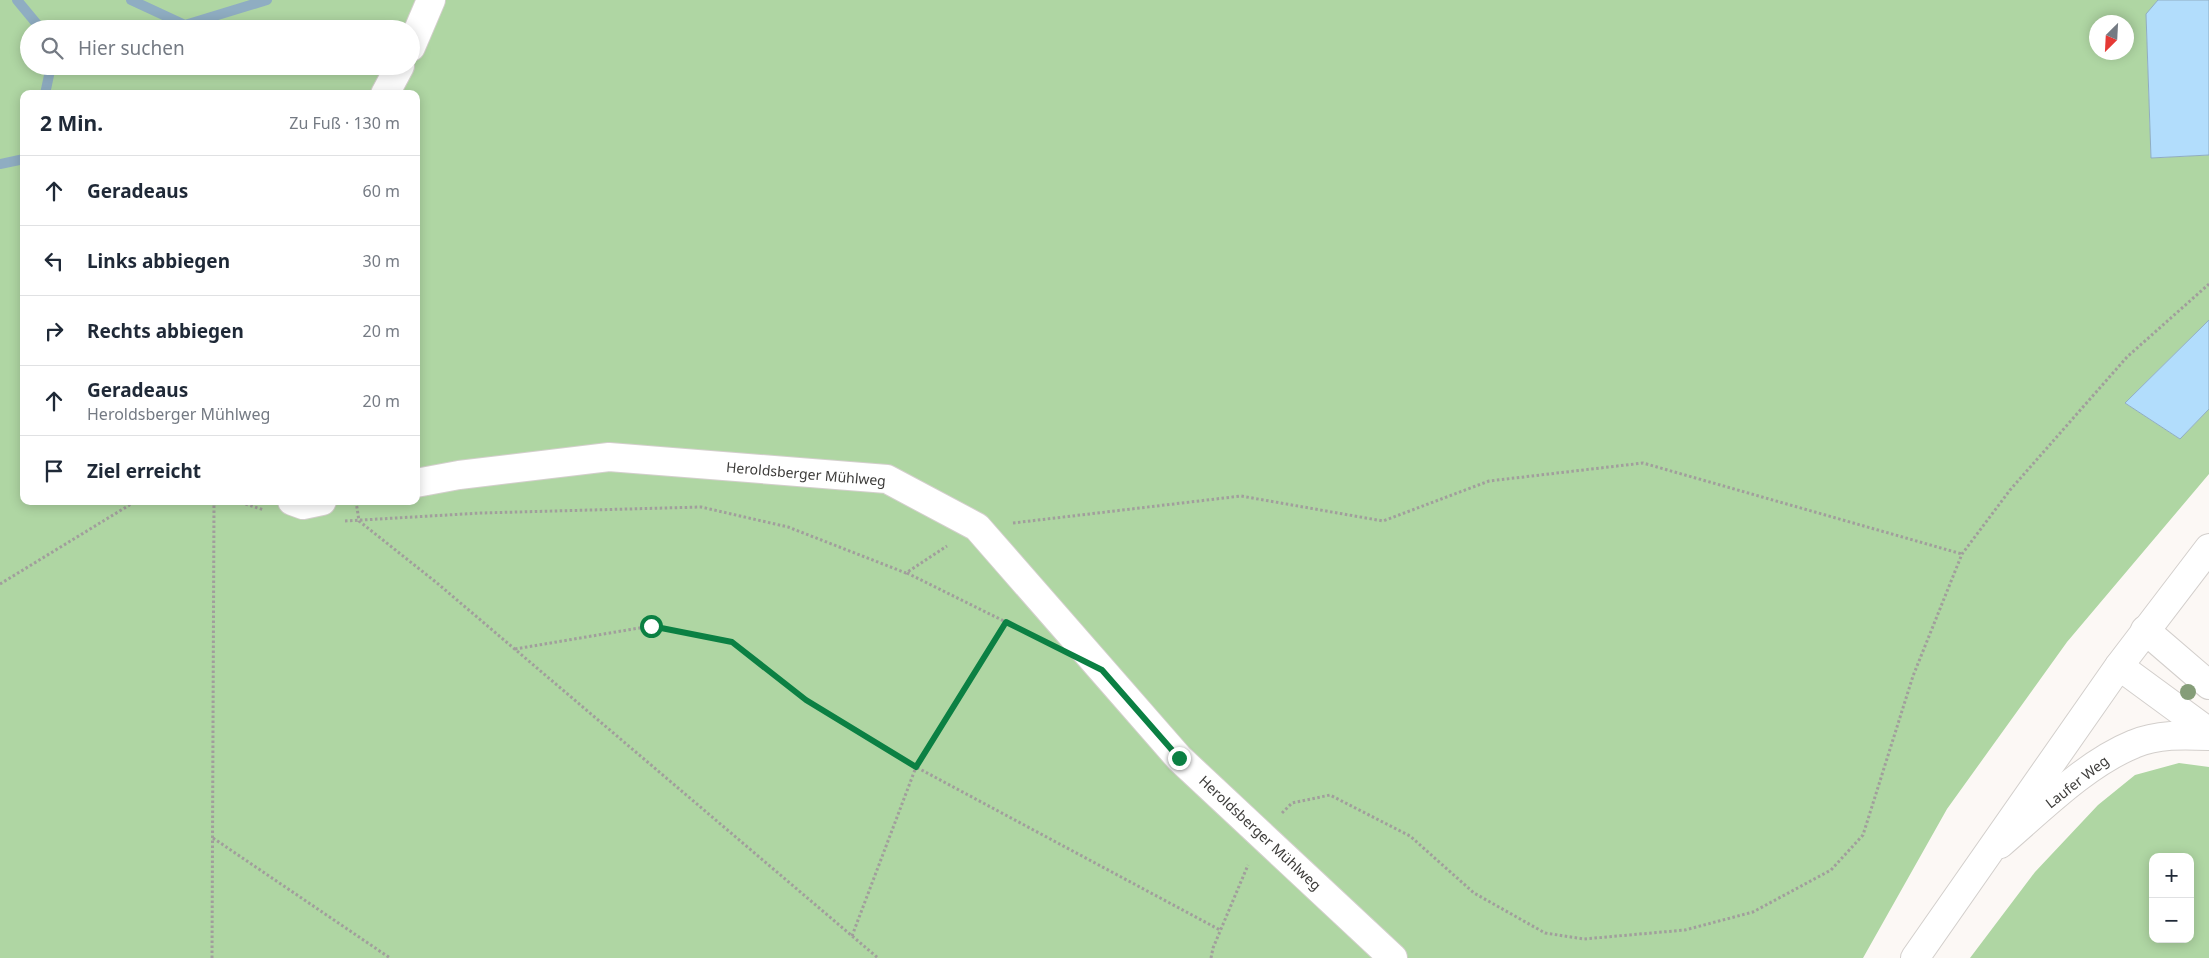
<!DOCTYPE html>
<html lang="de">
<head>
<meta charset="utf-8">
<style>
  body { margin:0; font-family:"Noto Sans",sans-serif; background:#f6f6f7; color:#1f2937 }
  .controls { position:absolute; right:15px; bottom:15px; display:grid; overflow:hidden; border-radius:10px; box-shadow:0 2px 12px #0003 }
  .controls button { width:45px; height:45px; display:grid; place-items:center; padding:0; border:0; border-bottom:1px solid #e0e1e3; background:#fff; color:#1f2937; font:25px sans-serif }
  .compass { position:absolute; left:2089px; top:15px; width:45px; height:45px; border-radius:50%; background:#fff; box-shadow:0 2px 12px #0003; rotate:204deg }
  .stop { position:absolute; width:15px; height:15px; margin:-11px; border:4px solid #0b8043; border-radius:50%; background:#fff }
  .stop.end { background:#0b8043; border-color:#fff; box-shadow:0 1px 5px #0008 }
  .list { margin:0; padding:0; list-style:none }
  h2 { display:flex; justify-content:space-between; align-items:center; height:65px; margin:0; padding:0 20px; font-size:21px }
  h2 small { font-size:16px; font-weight:400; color:#747a83 }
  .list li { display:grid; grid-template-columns:32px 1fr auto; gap:15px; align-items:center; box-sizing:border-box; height:70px; padding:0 20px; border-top:1px solid #e0e1e3 }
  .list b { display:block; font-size:19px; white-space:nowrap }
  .list p { margin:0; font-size:16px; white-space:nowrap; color:#747a83 }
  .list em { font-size:16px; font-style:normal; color:#747a83 }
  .icon { flex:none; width:28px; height:28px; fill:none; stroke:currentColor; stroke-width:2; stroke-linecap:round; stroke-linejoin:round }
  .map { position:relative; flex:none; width:2209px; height:958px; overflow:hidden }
  .search { position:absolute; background:#fff; box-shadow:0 2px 12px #0003; left:20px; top:20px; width:400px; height:55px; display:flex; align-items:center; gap:12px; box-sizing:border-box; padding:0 18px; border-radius:28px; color:#747a83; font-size:19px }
  .panel { position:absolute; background:#fff; box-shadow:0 2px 12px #0003; left:20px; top:90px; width:400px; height:415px; border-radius:10px }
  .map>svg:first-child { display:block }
  .green { fill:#afd6a3; fill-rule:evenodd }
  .water { fill:#b2ddfc; stroke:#8fadc2 }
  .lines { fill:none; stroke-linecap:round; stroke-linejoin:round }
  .stream { stroke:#8fadc2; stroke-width:10 }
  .minor-casing { stroke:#d3cfcc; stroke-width:30 }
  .major-casing { stroke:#d3cfcc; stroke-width:30 }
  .path { stroke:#a19e9c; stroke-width:3; stroke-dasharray:2.5 2.5; stroke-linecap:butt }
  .minor { stroke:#fff; stroke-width:28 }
  .major { stroke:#fff; stroke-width:28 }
  .tree { fill:#859d78 }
  .route { stroke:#0b8043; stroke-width:6 }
  .labels { text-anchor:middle; stroke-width:4; stroke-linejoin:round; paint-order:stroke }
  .street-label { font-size:14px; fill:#3d3c3a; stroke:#fff }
</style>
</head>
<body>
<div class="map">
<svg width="2209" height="958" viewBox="0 0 2209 958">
  <rect width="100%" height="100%" fill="#fcf8f5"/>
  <path class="green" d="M 0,0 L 2158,0 L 2146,15 L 2151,158 L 2209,155 L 2209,320 L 2125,403 L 2180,439 L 2209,409 L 2209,474 L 2067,642 L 1947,809 L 1863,958 L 0,958 ZM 2096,22 L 2126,22 L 2126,52 L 2096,52 ZM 29,29 L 411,29 L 411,66 L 29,66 ZM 24,94 L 416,94 L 416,501 L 24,501 Z
    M 2179,763 L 2209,767 L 2209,958 L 1970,958 L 2035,872 L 2098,805 L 2135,775 ZM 2153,857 L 2190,857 L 2190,939 L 2153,939 Z"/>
  <path class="water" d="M 2158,0 L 2209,0 L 2209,155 L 2151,158 L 2146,14 Z
    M 2209,320 L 2209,409 L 2180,439 L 2125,403 Z"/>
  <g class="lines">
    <path class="stream" d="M 17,0 L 41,29
      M 131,0 L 185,25 L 267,0
      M 45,94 L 51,66
      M 0,164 L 24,159"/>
    <g class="minor-casing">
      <path id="minor" d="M 411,47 L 431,0
        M 385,94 L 400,66
        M 416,483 L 459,475 L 609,457 L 887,479 L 977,527 L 1179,758 L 1393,958
        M 292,501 L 303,505 L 322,501
        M 2145,630 L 2209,685
        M 2119,666 L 2209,732
        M 2000,844 C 2040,810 2085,764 2134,744 C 2157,734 2184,735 2209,736"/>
    </g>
    <g class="major-casing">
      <path id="major" d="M 1915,958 L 2119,666 L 2209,548"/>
    </g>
    <path class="path" d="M 236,501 L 264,510
      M 356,501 L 359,521 L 437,583 L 878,958
      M 345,521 L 481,513 L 701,507 L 788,527 L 906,573 L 947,546
      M 1013,523 L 1241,496 L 1383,521 L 1489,481 L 1643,463 L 1962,554
      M 907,573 L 1026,632
      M 0,584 L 136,501
      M 515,649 L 651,626 L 732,641 L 806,700 L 916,767 L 1220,930
      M 1282,813 L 1292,803 L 1330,795 L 1410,836 L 1474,893 L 1545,933 L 1584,939 L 1685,930 L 1753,912 L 1831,870 L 1863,835 L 1913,676 L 1962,554 L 2010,490 L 2127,357 L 2209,284
      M 213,838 L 390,958
      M 852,936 L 916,767 L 1006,622
      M 212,958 L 214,501
      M 1211,958 L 1213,948 L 1248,865"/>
    <use href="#minor" class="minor"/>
    <use href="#major" class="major"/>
  </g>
  <circle class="tree" cx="2188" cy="692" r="8"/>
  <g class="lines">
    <path class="route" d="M 651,626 L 732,642 L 806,700 L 916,767 L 1006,622 L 1102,670 L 1179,758"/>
  </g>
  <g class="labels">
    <g class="street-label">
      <text transform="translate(806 474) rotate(5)" y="5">Heroldsberger Mühlweg</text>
      <text transform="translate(2077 782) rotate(-38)" y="5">Laufer Weg</text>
      <text transform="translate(1260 833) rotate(43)" y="5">Heroldsberger Mühlweg</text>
    </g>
  </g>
</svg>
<div class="controls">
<button>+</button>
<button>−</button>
</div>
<svg class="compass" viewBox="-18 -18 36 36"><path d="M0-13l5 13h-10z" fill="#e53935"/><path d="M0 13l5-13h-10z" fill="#747a83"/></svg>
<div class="stop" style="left:651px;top:626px"></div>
<div class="stop end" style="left:1179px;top:758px"></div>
<div class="search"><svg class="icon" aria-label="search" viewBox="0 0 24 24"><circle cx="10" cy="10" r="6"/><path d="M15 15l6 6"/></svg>Hier suchen</div>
<section class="panel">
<h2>2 Min.<small>Zu Fuß · 130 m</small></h2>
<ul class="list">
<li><svg class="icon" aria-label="ahead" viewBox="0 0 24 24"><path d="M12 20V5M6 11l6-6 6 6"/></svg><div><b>Geradeaus</b></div><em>60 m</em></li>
<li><svg class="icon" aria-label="left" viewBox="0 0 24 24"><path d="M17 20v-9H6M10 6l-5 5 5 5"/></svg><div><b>Links abbiegen</b></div><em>30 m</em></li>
<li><svg class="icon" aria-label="right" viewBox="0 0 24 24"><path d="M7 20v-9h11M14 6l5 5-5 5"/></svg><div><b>Rechts abbiegen</b></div><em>20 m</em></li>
<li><svg class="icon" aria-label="ahead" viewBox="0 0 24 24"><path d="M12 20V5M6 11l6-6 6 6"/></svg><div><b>Geradeaus</b><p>Heroldsberger Mühlweg</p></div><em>20 m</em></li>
<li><svg class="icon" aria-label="arrive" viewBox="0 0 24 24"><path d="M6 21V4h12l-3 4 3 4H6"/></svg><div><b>Ziel erreicht</b></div></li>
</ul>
</section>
</div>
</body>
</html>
